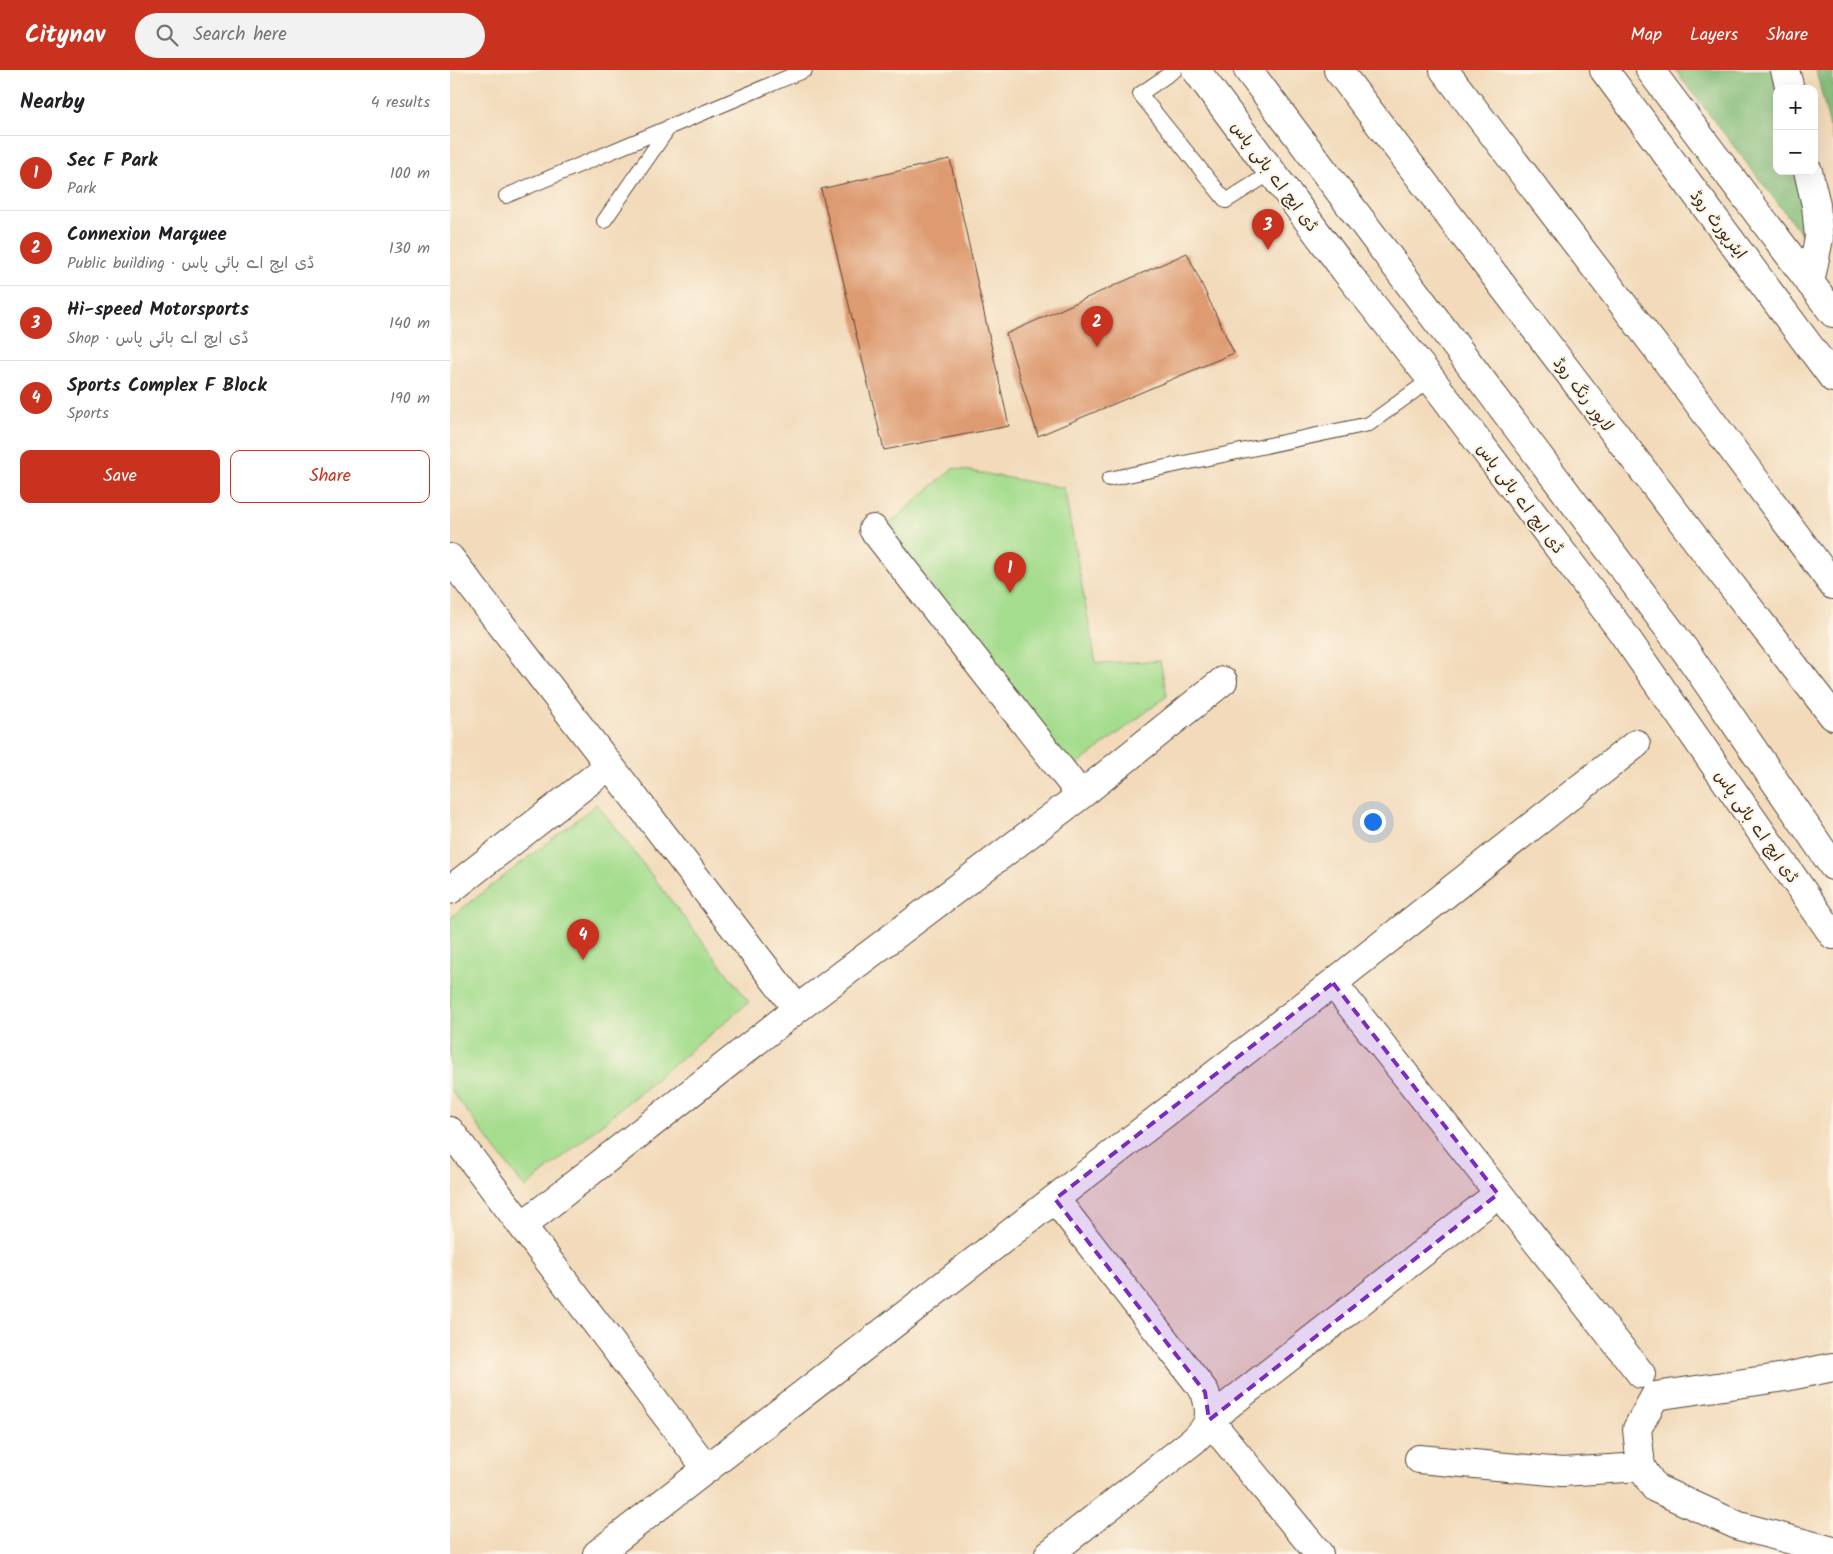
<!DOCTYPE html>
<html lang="en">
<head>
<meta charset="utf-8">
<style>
  body { margin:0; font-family:Kalam,"Playpen Sans Arabic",sans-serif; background:#f2f2f2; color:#202124 }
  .controls { position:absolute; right:15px; top:15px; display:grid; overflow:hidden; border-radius:10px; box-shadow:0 5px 20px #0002 }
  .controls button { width:45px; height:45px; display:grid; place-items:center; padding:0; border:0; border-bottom:1px solid #e0e0e0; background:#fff; color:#202124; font:25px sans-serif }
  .you { position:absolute; left:922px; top:751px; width:18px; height:18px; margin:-12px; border:4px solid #fff; border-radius:50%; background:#1a73e8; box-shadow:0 0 0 8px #1a73e833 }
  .badge { display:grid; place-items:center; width:32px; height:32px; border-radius:50%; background:#c8321e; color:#fff; font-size:16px; font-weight:700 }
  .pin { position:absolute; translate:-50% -41px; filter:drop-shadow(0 1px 2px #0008) }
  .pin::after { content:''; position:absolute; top:26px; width:18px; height:15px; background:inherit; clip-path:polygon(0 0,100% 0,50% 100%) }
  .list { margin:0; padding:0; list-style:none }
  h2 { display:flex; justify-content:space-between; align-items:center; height:65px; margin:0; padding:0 20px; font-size:21px }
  h2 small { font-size:16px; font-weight:400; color:#757577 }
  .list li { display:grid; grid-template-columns:32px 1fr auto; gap:15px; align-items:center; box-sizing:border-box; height:75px; padding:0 20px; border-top:1px solid #e0e0e0 }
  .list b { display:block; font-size:19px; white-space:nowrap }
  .list p { margin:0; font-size:16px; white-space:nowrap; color:#757577 }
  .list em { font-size:16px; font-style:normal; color:#757577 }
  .actions { display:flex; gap:10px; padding:15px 20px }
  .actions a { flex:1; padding:11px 0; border:1px solid #c8321e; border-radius:10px; text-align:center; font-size:18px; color:#c8321e }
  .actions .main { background:#c8321e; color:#fff }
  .icon { flex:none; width:28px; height:28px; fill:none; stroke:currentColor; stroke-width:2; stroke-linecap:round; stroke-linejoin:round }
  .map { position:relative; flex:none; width:1383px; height:1484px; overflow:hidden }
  header { display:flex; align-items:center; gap:30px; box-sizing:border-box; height:70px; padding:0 25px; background:#c8321e; color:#fff }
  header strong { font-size:24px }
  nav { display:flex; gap:28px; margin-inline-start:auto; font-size:18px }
  .search { width:350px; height:45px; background:#f2f2f2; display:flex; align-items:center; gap:12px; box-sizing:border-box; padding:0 18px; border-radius:28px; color:#757577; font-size:19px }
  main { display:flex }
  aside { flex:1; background:#fff }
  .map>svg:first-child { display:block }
  .green { fill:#a5dd8e; stroke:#708456 }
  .forest { fill:#84bc79; stroke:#60734c }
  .building { fill:#de9b72 }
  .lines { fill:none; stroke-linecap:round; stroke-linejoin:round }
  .service-casing { stroke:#564435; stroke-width:16 }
  .minor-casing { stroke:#564435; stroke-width:30 }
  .secondary-casing { stroke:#564435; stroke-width:30 }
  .motorway-casing { stroke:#564435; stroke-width:30 }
  .service { stroke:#fff; stroke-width:14 }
  .minor { stroke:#fff; stroke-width:28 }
  .secondary { stroke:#fff; stroke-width:28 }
  .motorway { stroke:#fff; stroke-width:28 }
  .marked { fill:#7b2cbf; fill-opacity:0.2; stroke:#7b2cbf; stroke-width:4; stroke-dasharray:10 6; stroke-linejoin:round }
  .labels { text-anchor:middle; stroke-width:4; stroke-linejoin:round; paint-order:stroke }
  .street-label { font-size:16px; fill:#3b2a1e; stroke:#fcf5e5 }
</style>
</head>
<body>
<header>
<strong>Citynav</strong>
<div class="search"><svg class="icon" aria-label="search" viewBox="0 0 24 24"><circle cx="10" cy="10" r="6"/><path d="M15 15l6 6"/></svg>Search here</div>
<nav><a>Map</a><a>Layers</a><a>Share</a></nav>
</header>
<main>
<aside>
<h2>Nearby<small>4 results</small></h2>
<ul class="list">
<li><span class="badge">1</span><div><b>Sec F Park</b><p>Park</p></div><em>100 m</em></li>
<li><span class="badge">2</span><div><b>Connexion Marquee</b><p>Public building · ڈی ایچ اے بائی پاس</p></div><em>130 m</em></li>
<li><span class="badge">3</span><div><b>Hi-speed Motorsports</b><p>Shop · ڈی ایچ اے بائی پاس</p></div><em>140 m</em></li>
<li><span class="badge">4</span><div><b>Sports Complex F Block</b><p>Sports</p></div><em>190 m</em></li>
</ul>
<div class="actions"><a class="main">Save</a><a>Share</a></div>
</aside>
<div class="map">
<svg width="1383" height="1484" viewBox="0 0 1383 1484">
  <rect width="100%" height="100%" fill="#fcf5e5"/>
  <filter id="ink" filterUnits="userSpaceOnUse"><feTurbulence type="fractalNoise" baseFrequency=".02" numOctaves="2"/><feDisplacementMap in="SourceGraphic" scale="10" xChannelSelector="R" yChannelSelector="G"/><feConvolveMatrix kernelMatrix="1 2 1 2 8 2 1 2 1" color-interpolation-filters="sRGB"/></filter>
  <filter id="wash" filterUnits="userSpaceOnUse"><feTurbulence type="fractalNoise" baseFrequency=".0096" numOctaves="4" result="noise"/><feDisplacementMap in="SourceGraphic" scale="20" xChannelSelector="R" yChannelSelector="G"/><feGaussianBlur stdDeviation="1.12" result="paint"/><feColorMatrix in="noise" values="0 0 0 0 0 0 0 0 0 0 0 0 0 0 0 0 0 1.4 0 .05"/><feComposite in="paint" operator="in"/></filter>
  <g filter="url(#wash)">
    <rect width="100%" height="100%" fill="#f2daba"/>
    <path class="green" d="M 503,398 L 614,418 L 646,593 L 710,591 L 717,626 L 620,700 L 437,456 Z
      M 147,734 L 299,932 L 75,1118 L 0,1019 L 0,848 Z"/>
    <path class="forest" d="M 1225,0 L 1322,0 L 1327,19 L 1327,101 L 1347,101 L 1352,123 L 1353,166 Z
      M 1366,0 L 1383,0 L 1383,70 Z"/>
    <g id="blocks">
      <path class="building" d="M 500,89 L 559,356 L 434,380 L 371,119 Z
        M 737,183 L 784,283 L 588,366 L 556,264 Z"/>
    </g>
  </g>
  <g filter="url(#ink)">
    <use href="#blocks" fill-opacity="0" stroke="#564435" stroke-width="1"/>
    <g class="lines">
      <g class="service-casing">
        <path id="service" d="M 725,0 L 690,24 L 776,131 L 822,102
          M 56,126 L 355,0
          M 154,151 L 220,56
          M 659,409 L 919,354 L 981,309"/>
      </g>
      <g class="minor-casing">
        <path id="minor" d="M 1335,0 L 1340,19
          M 1358,101 L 1366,135 L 1369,168 L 1360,213
          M 423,459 L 631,725
          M 0,488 L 347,939
          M 0,820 L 159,696
          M 883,913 L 1191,1304
          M 0,1061 L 257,1399
          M 73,1155 L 347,939 L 631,725 L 773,611
          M 759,1350 L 1048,1124
          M 759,1350 L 869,1484
          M 969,1389 L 1112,1402 L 1191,1397 L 1205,1418 L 1289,1456 L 1383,1481
          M 1191,1397 L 1187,1359 L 1205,1326 L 1335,1307 L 1383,1297
          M 147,1484 L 883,913 L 1186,674
          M 599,1484 L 743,1371 C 761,1355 762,1345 755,1322 L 605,1129"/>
      </g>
      <g class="secondary-casing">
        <path id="secondary" d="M 746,0 L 894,199 L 981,309 L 1170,559 L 1383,865
          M 798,0 L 1237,583 L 1383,796
          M 1154,0 L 1383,308
          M 1200,0 L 1383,243"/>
      </g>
      <g class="motorway-casing">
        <path id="motorway" d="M 888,0 L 1247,471 L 1383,646
          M 994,0 L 1234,314 L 1383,515"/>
      </g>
      <use href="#service" class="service"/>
      <use href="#minor" class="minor"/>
      <use href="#secondary" class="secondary"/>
      <use href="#motorway" class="motorway"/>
    </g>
  </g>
  <path class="marked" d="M 883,913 L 1048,1124 L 759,1350 L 755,1322 L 605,1129 Z"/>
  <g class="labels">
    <g class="street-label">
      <text transform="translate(825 106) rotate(53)" y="6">ڈی ایچ اے بائی پاس</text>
      <text transform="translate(1269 154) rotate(53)" y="6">ایئرپورٹ روڈ</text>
      <text transform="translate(1134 324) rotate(53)" y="6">لاہور رنگ روڈ</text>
      <text transform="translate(1071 428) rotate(53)" y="6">ڈی ایچ اے بائی پاس</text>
      <text transform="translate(1307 756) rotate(55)" y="6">ڈی ایچ اے بائی پاس</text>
    </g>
  </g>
</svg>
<div class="controls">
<button>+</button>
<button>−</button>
</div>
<div class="you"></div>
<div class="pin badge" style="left:560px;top:523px">1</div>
<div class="pin badge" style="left:647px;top:277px">2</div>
<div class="pin badge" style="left:818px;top:180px">3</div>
<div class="pin badge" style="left:133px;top:890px">4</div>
</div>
</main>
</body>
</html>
